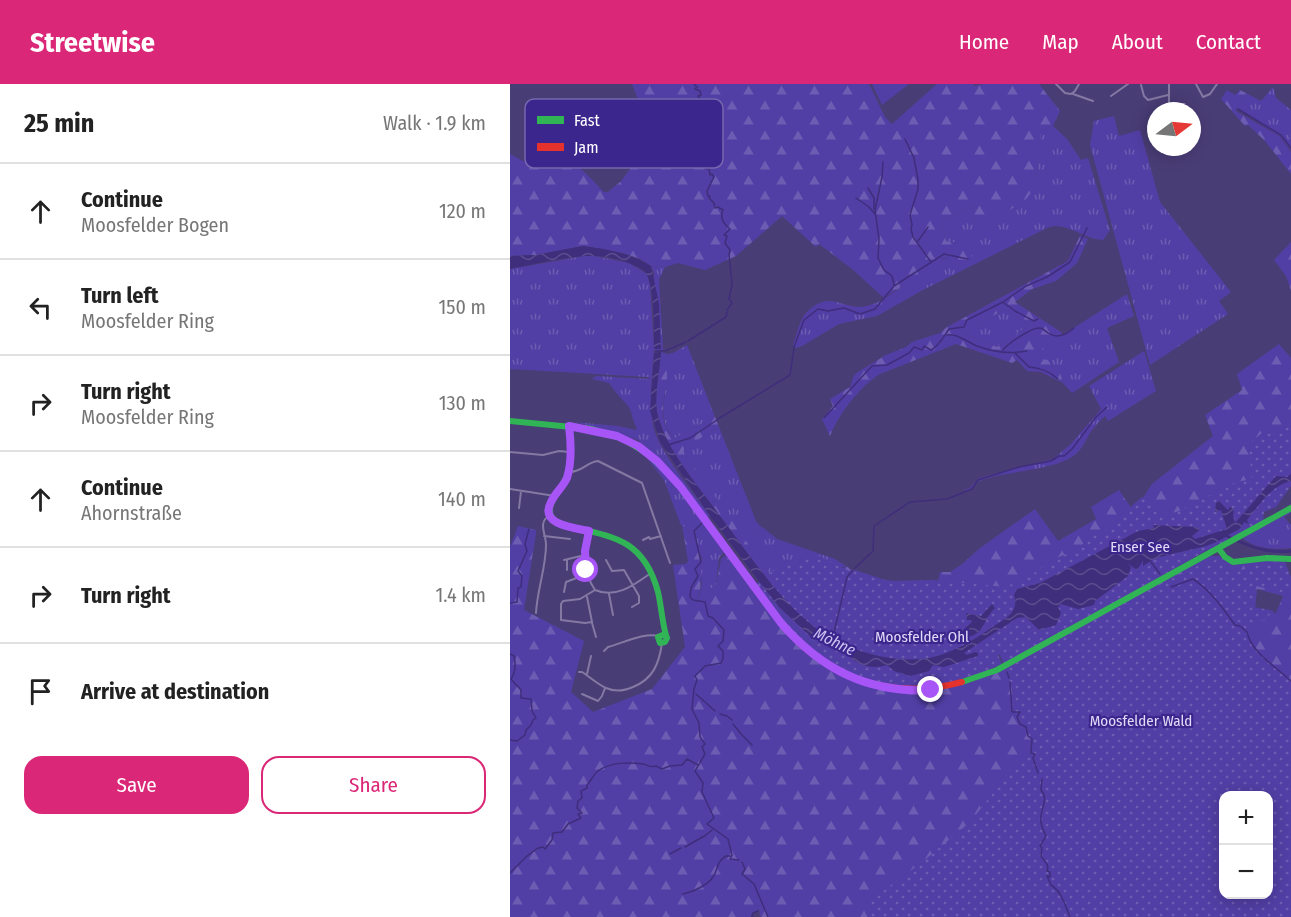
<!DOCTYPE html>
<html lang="en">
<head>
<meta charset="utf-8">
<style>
  body { margin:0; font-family:"Fira Sans Condensed",sans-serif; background:#f2f2f2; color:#222 }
  .controls { position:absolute; right:18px; bottom:18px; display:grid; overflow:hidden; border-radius:12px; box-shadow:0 3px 15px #0003 }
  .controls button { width:54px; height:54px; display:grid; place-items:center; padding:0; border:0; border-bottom:2px solid #e0e0e0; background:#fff; color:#222; font:30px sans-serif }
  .compass { position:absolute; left:637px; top:18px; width:54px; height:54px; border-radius:50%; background:#fff; box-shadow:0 3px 15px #0003; rotate:74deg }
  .stop { position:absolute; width:18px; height:18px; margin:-14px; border:4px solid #a855f7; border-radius:50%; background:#fff }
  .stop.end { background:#a855f7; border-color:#fff; box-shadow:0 2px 6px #0008 }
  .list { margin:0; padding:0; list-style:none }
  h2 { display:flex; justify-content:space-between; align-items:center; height:78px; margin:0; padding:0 24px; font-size:26px }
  h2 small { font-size:20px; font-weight:400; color:#767676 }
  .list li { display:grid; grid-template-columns:39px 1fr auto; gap:18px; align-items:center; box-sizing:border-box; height:96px; padding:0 24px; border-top:2px solid #e0e0e0 }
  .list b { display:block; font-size:22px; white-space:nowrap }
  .list p { margin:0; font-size:20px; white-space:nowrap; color:#767676 }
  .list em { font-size:20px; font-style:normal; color:#767676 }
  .actions { display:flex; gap:12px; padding:18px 24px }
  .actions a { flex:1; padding:14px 0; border:2px solid #db2777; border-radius:18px; text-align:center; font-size:21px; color:#db2777 }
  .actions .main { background:#db2777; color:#fff }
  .icon { flex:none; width:33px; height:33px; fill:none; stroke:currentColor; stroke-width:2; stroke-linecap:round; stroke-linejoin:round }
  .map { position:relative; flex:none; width:781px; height:833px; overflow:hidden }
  header { display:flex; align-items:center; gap:36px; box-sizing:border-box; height:84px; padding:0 30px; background:#db2777; color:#fff }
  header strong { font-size:28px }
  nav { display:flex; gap:33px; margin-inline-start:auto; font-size:21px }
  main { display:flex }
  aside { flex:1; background:#fff }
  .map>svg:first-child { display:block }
  .grass { fill:url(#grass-tufts) }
  .forest { fill:url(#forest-firs); fill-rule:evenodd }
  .park { fill:url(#park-dots); fill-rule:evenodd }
  .garden { fill:#523fa5 }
  .water { fill:url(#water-waves) }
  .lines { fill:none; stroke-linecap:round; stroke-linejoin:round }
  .stream { stroke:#3e2e7b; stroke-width:1.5 }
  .canal { stroke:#3e2e7b; stroke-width:3 }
  .street { stroke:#8379a2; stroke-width:2 }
  .fast { stroke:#30b455; stroke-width:6 }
  .jam { stroke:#e5322d; stroke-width:6 }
  .route { stroke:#a855f7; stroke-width:8 }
  .labels { text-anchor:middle; stroke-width:4.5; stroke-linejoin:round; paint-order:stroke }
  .park-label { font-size:15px; fill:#e0dbf8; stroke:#3b268d }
  .water-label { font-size:16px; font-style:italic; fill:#cbc2f2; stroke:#3b268d }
  .key { fill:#3b268d; stroke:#7667af; stroke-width:1.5 }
  .key-label { font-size:16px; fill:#fff }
</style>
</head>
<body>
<header>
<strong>Streetwise</strong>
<nav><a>Home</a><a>Map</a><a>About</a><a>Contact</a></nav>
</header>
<main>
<aside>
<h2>25 min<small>Walk · 1.9 km</small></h2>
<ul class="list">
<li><svg class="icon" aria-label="ahead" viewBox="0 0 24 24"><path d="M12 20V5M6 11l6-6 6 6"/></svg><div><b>Continue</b><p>Moosfelder Bogen</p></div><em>120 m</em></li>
<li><svg class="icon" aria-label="left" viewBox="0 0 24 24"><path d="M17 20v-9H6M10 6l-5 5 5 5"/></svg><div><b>Turn left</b><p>Moosfelder Ring</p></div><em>150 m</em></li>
<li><svg class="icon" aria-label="right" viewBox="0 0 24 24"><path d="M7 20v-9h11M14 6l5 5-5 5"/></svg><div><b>Turn right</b><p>Moosfelder Ring</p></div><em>130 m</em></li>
<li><svg class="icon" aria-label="ahead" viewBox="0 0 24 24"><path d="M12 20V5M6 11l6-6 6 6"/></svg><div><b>Continue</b><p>Ahornstraße</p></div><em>140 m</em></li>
<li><svg class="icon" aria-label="right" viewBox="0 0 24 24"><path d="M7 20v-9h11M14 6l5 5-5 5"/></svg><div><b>Turn right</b></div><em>1.4 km</em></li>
<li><svg class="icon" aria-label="arrive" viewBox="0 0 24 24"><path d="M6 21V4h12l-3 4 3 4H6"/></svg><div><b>Arrive at destination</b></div></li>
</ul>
<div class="actions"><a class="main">Save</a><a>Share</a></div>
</aside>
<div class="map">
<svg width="781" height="833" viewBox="0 0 781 833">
  <defs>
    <pattern id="grass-tufts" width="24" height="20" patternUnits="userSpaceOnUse" patternTransform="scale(1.5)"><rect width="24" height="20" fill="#523fa5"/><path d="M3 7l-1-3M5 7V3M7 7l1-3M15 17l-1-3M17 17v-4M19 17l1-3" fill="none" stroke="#6c5cb2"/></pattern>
    <pattern id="forest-firs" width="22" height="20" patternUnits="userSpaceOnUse" patternTransform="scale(1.5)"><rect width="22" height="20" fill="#523fa5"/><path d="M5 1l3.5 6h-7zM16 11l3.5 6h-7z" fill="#6c5cb2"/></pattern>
    <pattern id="park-dots" width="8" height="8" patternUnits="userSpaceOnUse" patternTransform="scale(1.5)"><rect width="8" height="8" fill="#523fa5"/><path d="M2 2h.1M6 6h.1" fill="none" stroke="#6c5cb2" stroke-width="1.8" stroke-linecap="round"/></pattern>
    <pattern id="water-waves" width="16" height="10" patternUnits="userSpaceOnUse" patternTransform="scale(1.5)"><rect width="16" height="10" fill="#3e2e7b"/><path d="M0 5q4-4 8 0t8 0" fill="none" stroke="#5b4d8f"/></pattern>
  </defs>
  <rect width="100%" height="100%" fill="#493d76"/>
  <path class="grass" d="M 763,3 L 766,14 L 781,26 L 781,66 L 770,52 L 726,24 L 736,9 L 751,17 Z
    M 604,32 L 609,52 L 630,46 L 650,118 L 721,208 L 709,217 L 718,230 L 640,281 L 580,61 L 584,37 Z
    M 543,42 L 557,55 L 571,76 L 578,74 L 600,146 L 593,156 C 575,156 557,138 539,143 L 411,207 L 367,232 L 329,240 L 292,262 L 286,264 L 283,261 C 288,248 289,234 300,225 C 323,206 335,228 357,222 C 388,214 408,181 440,173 L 447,159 L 436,157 L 432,137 L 462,121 L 467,147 L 503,124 L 523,106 L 523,95 L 530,77 L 530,47 Z
    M 80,171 L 119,179 L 137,190 L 140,201 L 144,265 L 144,189 L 141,182 L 155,183 L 149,195 L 153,266 L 144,266 C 142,290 139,317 143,341 C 148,367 184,409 200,432 L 196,435 L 165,392 L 128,356 L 96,346 L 64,338 L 108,342 L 126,346 L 127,344 C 122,337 123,329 118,322 C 111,314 105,308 99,299 L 82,295 L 86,292 L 140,295 L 138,293 L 0,285 L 0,185 Z
    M 617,210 L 624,232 L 597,244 L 609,278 L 562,309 L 553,299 L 550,288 L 544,285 L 541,280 L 518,273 Z
    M 495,225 L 519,241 L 487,263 L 453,249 Z
    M 177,261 L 205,333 L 165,354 C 147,340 155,313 157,294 C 157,286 157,278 157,270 L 163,269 Z
    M 634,267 L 646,307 L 598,337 L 595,332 C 590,337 586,341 582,346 C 577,353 573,364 566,370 C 547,386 497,387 472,396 C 463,399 464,407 453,406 L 460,404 L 469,394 L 543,375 L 561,360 L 591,325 L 579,302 Z
    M 209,343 L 246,437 L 227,445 L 174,369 L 173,364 Z
    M 129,368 L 134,369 L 161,394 L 215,467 L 209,474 L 206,500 L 188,518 L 192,499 L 190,483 L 192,474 L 179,446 L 171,441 L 154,396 L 136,373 Z
    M 781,427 L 781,429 L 774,433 L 781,441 L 781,464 C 766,466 744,465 733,454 Z
    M 251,442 L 267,455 L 325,475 L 336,482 L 270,505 L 233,454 L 250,444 Z"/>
  <path class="forest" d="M 122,0 L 359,0 L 375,33 L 382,40 L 427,0 L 464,0 L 464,2 L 473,0 L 529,0 L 550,27 L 543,42 L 530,47 L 530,77 L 523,95 L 523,106 L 510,123 L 503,124 L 467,148 L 462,121 L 432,137 L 436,157 C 450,159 458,164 465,177 C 455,179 448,181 440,173 L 434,174 L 374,214 L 342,185 L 309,160 L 306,163 L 272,132 L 226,172 L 195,186 L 168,179 L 155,183 L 141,182 L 130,175 L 113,169 L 73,162 L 25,171 L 0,172 L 0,70 L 15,78 L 31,83 C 36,79 41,73 48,73 C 63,73 84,98 94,108 L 98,108 L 111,97 L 124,80 L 123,64 L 141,48 Z
    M 717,6 L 725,11 L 730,6 L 736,9 L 726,24 L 726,27 L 769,52 L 781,68 L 781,90 L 755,57 L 738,41 L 735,42 L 711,15 Z
    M 570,152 L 578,155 L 567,179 L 546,197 L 522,205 L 505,218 L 551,248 L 552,250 L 547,256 L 519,273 L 538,276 L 544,285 L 550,288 L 553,299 L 531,288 L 517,287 L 507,276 L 502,279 L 446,260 L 370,290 C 351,301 328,331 320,352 L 312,335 L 323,322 L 320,315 L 340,303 L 344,291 L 348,288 L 376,271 L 396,263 L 402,258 L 430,249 L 437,243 L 558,177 ZM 495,225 L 519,241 L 487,263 L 453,249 Z
    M 781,158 L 781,207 L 776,192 L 764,176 Z
    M 769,260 L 781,274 L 781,390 L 777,393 L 766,392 L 725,440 L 723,431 L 724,425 L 720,423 L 718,426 L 708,417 L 705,427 L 711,426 L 717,445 L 684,455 L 682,452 L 690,446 L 686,443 L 665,443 L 664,441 L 644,441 L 644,444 L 628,447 L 530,499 L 507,505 L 504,511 C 510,529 494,535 481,544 C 461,558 436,573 411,575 C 372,578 326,563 297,537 C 263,507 237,468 210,432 C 188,401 158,369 148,332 C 143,316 150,286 151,268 L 157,270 C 157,278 157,286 157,294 C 155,312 146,341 165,354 L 205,333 L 209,343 L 174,364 L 174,369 L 227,444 L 246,437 L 250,442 L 250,444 L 234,454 L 270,505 L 295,530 L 337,489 L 334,484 L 336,482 L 348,490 L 350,489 L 368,495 L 383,497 L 428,498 L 430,488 L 440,488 L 451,481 L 470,464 L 525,425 L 548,457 L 586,435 L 581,423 L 609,406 L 624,428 L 642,400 L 703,352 L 695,331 L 732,306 L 727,290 ZM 482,520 L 485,524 L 475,535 L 474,543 L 462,552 L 452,552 L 452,547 L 458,540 L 461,542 L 462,538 L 461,536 L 457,536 L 457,529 L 471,532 Z
    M 172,441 C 195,455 193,494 188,517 L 206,500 L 211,475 L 217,470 L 271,539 L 346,595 L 393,607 L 465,597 L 648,497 L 700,472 L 709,472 L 718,478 L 728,480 L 750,476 L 773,476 L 781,496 L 781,833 L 252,833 L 250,832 L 249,825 L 241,831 L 241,833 L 0,833 L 0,463 L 8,442 L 26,446 L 26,449 L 14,526 L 74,557 L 61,608 L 83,628 L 142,605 L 175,563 L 163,481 L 176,480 L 178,477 ZM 747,505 L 773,512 L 766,529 L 745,525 ZM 714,712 L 758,712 L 758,810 L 714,810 Z"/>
  <path class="park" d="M 781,341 L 781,402 L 766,423 L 754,428 L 753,437 L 701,466 L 697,466 L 598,523 L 494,580 L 490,571 L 488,571 L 492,580 C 427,611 350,614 294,561 C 275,543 261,522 245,501 L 270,482 L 278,481 L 307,471 L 339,487 L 343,488 L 345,486 L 378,497 L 423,496 L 496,503 L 524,489 L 544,475 L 566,466 L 582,452 L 595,448 L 602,439 L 632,413 L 652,432 L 669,427 L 726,398 L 742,395 L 739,366 L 742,357 L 752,349 L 767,350 Z
    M 706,476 C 711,479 716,484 723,485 C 739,489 753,474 775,478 L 781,493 L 781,511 L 746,502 L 744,523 L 764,527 L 734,552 L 746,565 L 781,597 L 781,833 L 357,833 L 362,815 L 411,779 L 459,739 L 505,682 L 522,667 L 522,655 L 518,652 L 516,643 L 510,640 L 507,633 L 510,628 L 502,628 L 502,602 L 495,585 L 631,510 L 692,480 ZM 714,712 L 758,712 L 758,810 L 714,810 Z"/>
  <path class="garden" d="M 362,0 L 399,0 L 372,21 Z"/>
  <path class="water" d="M 73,162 C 97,165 120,169 141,182 L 149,219 L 151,265 L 144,265 C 144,247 145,208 137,191 C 135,186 128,183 123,181 C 84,162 40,178 0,185 L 0,172 L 25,171 Z
    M 151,268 C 150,286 143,316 148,332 C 158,369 188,401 210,432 C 237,468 263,507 297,537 C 326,563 372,578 411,575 C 436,573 461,558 481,544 C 494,535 510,529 504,511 L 507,505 L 530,499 L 628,447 L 644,444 L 643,441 L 686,443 L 690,446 L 682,452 L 685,455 L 717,445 L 711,426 L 705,428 L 706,419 L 709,417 L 718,426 L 720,423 L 724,425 L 723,432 L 725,439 L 766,392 L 777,393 L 781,390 L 781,397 C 762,401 749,421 737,436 L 739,440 L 734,438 C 729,448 726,446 717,452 C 700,463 690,463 671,468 C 662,469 655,473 648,473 L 647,475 L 644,475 L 633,482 L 633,477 L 627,486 L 617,479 L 621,483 L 618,492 L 585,517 L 584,521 L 568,525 L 551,520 L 548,523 L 551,529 L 546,541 L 529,546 L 516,533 L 507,534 L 454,569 L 457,571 L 465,568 L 468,569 L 468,572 L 434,583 L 423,581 L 419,587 L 400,592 L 384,587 L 377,581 C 364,585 350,583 339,572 L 337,572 L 338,570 L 319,563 L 305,553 L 302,554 L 269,523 L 254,504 L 200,432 L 150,358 L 140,327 L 144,269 Z
    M 482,520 L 485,524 C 473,535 473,556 452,552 L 452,547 L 462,538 L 461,536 L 457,536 L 456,529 L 471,532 Z"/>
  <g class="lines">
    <path class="stream" d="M 184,0 L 187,3 L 185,5 L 190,7 L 191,11 L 188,12 L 190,15 L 186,16 L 187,18 L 184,17 L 182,22 L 185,28 C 178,36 183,44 188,50 L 187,54 L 184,54 L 185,57 L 190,56 L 194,59 L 188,70 L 195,72 L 198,80 L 197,85 L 199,84 L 200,91 L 202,90 L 204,93 L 197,107 L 198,112 L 200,112 L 199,114 L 204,119 L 205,124 L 208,123 L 213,126 C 209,134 215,141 220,145 L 214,151 L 217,152 L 215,159 L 220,166 L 219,171 L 222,200 L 219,215 L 222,219 L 217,226
      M 728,25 L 771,51 L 781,64
      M 395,55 L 404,74 L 408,96 L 408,105 L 400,131 L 402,141 L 401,145 L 403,153 L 421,178
      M 373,78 L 372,93 L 365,126 L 369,155 L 368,174 L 374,186 L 382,192 L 384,201
      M 358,104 L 364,114 L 364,125
      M 346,114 L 359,123 L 365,130
      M 408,157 L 418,143
      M 494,219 L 505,227 L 524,237 L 528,235
      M 437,251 C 447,249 457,258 467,262 C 483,268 501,270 517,267
      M 178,257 L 216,233 L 217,228
      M 284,263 L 294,236 L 308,225 L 318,227 L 334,224 L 350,230 L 365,225 L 384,202 L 434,170 L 458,175
      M 493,266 C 498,260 521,243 530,244 C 533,244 535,247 538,249 C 547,255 556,251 564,244
      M 146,267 L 153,267
      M 155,267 L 176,258
      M 505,269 L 519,283 C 531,284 539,287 548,295
      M 314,334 L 362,282 L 377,281 L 399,269 L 404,263 L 412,266 L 414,262 L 421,266 C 430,261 434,252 439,245 L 454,243 L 457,236 L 493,218 L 516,202 L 537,193 L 560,178 L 577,144
      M 208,335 L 280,291 L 284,264
      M 158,361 L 180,354 L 207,336
      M 192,439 L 184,447 L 191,478 L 185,485 L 188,492 L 181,504 L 180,513 L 183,516 L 195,518 L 198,532 L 203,534 L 214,546 L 213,557 L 208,562 L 213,567 L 213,575 L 211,579 L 195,582 L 185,592 L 187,596 L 184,605 L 182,625 L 189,639 L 190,653 L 195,660 L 192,663 L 195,670 L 185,687 L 193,699 L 192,708 L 204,734 L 197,740 L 218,755 L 222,771 L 220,775 L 229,776
      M 641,478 L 650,490
      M 344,485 L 363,467 L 364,442 L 400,418 L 437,415 L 462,405 L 468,396 L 509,383 L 541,377 L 549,372 L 554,372 L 562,365 L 586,333 L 597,323
      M 661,503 L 683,495 C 700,506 713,524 725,541 L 730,542 L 737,548 C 741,568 766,583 781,597
      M 0,519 L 7,518 L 8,504 L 11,503 L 12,492 L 8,487 L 17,467 L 15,460 L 19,445
      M 322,557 L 337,493 L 342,487
      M 0,570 L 4,572 C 6,581 6,588 1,595 L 11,606 L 11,614 L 21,615 L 22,627 L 26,634 L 23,636 L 21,641 L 16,646 L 15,651 L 7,657 L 0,656
      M 497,588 L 499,594
      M 500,598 L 502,628 L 510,628 L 507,633 L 510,640 L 516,643 L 518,652 L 522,655 L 521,669 L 525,670 L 523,674 L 528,689
      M 186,610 L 205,627
      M 210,630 L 217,632 L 222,636
      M 223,640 L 232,651 L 242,661
      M 532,695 L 531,706 C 540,716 529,725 531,737 C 531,741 534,748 536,752 L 530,762 L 532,764 L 531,772 C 533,776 540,780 537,787 L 540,788 L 540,793 L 537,792 L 541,801 C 552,808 555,821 560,833
      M 175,763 L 196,751 L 202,746
      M 29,764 L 33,763 L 35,765 L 42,756 L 43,749 L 52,748 L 58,740 L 71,734 L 68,730 L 72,729 L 67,724 L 68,717 L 72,714 L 71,707 L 77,704 L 77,701 C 81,697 83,691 88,687 C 100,678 120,678 133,680 C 139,681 139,684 146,682 L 152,685 L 160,682 L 172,681 L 177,675 L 188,681
      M 160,770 L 171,764
      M 232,778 L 235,785 L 232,790 L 244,800 L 258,833
      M 0,789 L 17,772 L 28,764
      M 173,810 C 183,808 198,801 203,793 C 209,784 206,778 216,772 L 220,772
      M 244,833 L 242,832 L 243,829 L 248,827"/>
    <path class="canal" d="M 714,451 C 736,461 756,470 781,467"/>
    <path class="street" d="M 546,0 L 555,9 L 561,10 L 565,7 L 569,0
      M 659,0 L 659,27
      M 686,0 L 693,13 L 700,10 L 707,0
      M 631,1 L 634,12 L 638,16 L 658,11
      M 563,10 L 583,17
      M 601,12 L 618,0
      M 642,39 L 646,38
      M 0,368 L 33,371 L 49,367 L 59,368
      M 60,388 C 72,388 77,378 88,377 L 132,399 L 160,479
      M 0,405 L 45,412
      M 9,424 L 11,407
      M 79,447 C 75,469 72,487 85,506 C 106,515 124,501 141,489
      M 34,452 L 60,455
      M 133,456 L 139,453 L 140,455 L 151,452
      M 54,476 L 75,471
      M 96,476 L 102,487 L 114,486 L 129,512 L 129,519 L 122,523
      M 57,486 L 57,476
      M 54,508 L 56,498 L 77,490
      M 99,510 L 103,531
      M 77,513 L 82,538 L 75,539 L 51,536 L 51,520 L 53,517 L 70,515 L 85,506
      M 26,529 C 27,506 36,484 36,461 C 36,449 27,439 40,431
      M 82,539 L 86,553
      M 94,567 L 98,563 C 113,559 135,548 149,552
      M 69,588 L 72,588 C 80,593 87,600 96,604 C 105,608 114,607 123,603 C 143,595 149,580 152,559
      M 77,590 L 81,572
      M 72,610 L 88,617 L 92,612 L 95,604"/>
    <path class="fast" d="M 0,337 L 82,345 L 113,355 L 138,370 L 165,396 L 245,504
      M 59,342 C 61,358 62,374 58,389 C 53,407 24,427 51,441 C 99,452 133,452 148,508 C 151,520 153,545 157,554 L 155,558 L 150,559 L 148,553 L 155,550
      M 709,465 L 715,473 L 723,478 L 757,474 L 781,475
      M 452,598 L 487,586 L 781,424"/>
    <path class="jam" d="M 245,504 C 260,525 276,547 295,564 C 340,603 396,613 452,598"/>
  </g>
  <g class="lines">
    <path class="route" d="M 76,486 L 75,467 L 79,447 C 64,444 29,441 41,418 C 45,409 53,403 57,394 C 62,378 61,358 59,342 L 107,352 L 128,362 L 147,377 L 170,402 L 271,539 C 312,586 358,609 421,606"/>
  </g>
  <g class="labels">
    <g class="park-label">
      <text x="630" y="468">Enser See</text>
      <text x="412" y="558">Moosfelder Ohl</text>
      <text x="631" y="642">Moosfelder Wald</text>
    </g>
    <g class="water-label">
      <text transform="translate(325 557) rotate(26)" y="6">Möhne</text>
    </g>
  </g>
  <rect x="15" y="15" width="198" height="69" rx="9" class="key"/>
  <rect x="27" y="32" width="27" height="8" fill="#30b455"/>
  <rect x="27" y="59" width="27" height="8" fill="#e5322d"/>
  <g class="key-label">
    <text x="64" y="42">Fast</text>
    <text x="64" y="69">Jam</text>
  </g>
</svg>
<div class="controls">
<button>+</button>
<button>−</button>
</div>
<svg class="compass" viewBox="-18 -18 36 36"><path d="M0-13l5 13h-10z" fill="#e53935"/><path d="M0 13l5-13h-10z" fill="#767676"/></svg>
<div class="stop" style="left:76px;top:486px"></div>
<div class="stop end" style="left:421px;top:606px"></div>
</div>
</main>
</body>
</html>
